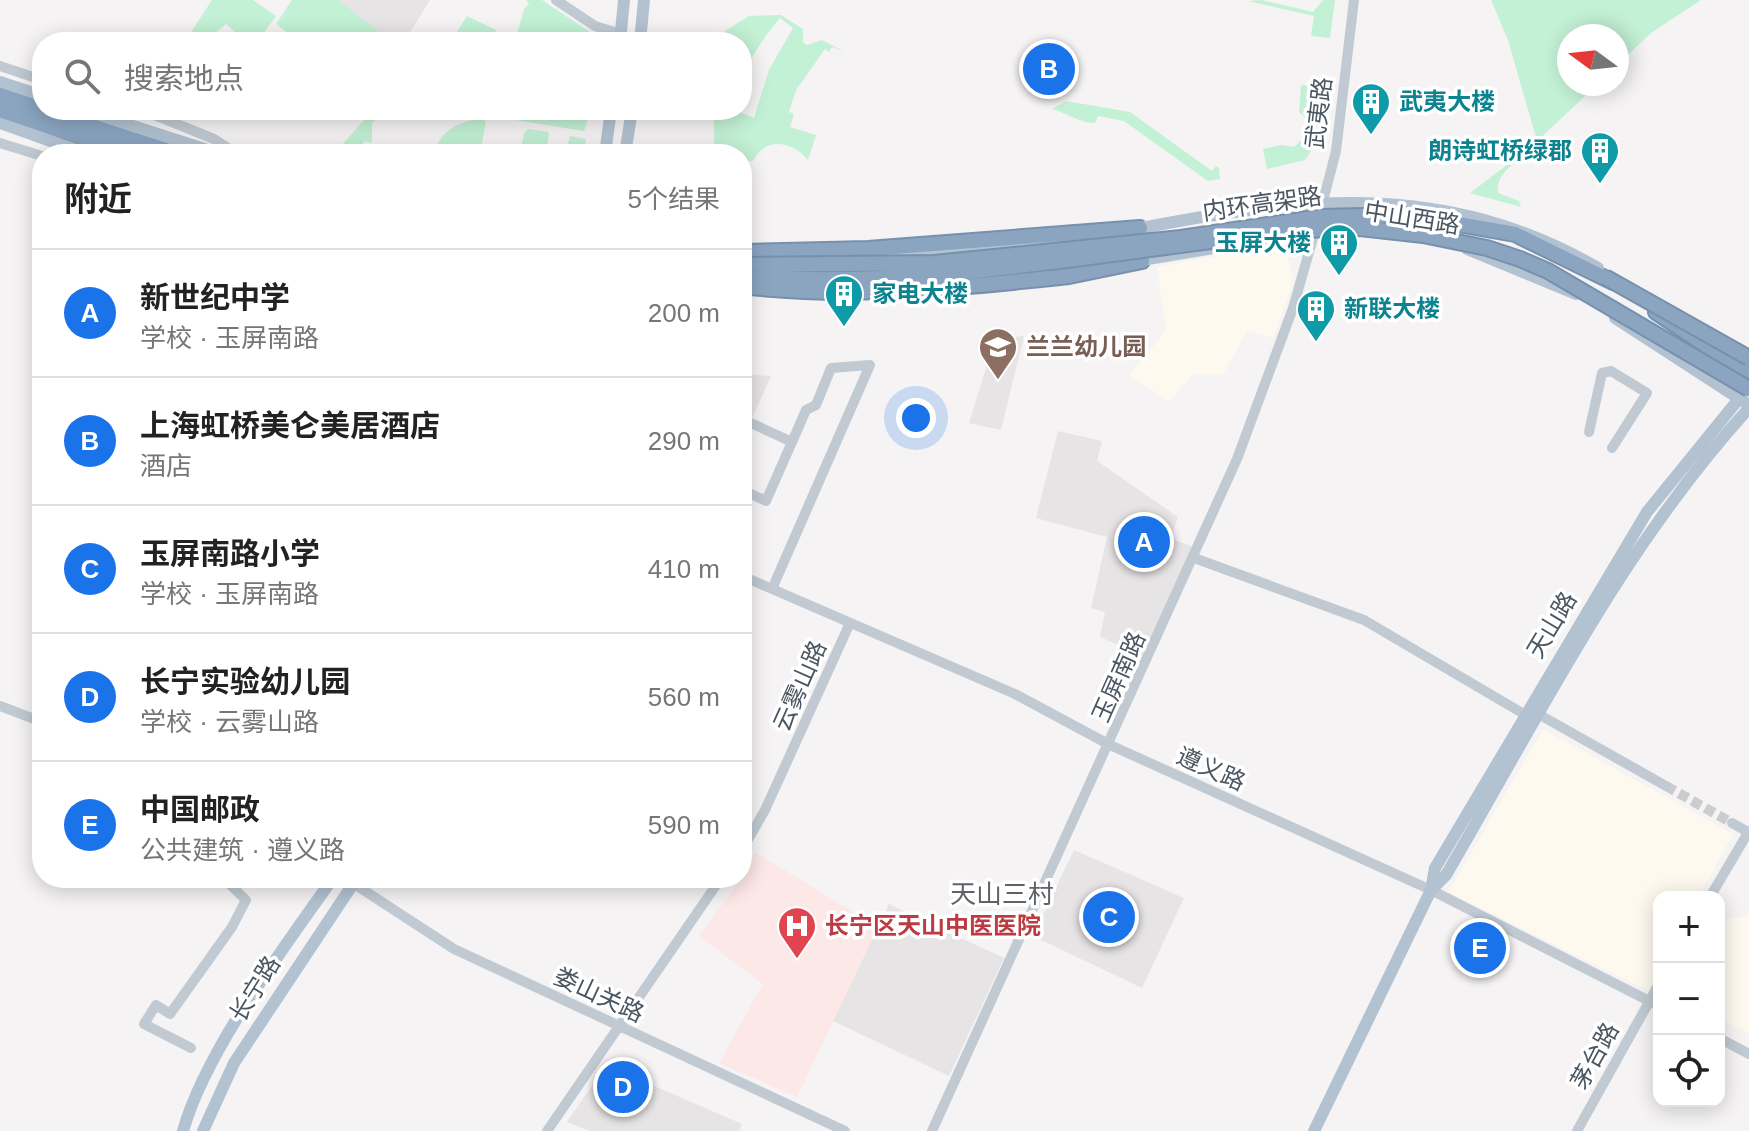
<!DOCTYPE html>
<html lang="zh">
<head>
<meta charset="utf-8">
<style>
  body { margin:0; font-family:Helvetica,"Noto Sans SC",sans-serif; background:#f6f6f6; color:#222 }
  .controls { position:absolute; right:24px; bottom:24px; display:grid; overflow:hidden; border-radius:16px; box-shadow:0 4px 20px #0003 }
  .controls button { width:72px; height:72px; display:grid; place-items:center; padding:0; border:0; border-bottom:2px solid #e0e0e0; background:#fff; color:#222; font:40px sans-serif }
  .compass { position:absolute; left:1557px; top:24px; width:72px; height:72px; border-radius:50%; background:#fff; box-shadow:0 4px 20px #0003; rotate:285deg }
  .you { position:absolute; left:916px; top:418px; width:28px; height:28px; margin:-20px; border:6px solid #fff; border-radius:50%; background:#1a73e8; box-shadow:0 0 0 12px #1a73e833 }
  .badge { display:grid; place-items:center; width:52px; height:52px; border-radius:50%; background:#1a73e8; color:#fff; font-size:26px; font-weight:700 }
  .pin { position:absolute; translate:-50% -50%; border:4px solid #fff; box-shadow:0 2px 8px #0006 }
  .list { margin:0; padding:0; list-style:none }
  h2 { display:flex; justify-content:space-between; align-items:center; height:104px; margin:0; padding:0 32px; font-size:34px }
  h2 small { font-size:26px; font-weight:400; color:#767676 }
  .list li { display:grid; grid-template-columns:52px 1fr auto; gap:24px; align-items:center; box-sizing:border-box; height:128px; padding:0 32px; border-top:2px solid #e0e0e0 }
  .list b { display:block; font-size:30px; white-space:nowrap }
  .list p { margin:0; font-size:26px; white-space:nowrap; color:#767676 }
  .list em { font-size:26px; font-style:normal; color:#767676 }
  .icon { flex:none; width:44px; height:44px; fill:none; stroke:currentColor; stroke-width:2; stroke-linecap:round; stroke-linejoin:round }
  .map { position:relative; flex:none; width:1749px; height:1131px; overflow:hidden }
  .search { position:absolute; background:#fff; box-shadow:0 4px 20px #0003; left:32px; top:32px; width:720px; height:88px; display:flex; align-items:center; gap:20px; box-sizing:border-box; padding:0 28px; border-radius:32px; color:#767676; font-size:30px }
  .panel { position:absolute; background:#fff; box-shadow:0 4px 20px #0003; left:32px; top:144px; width:720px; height:744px; border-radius:32px }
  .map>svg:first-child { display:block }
  .commercial { fill:#fdf9ef }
  .education { fill:#e6e4e5 }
  .medical { fill:#fce8e6 }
  .green { fill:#c3f1d5 }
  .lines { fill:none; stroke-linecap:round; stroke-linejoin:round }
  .minor-tunnel { stroke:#caccce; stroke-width:10; stroke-dasharray:10 5; stroke-linecap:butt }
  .highway-casing { stroke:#7690ad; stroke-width:18 }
  .minor { stroke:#c1cad2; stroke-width:10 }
  .major { stroke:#b3c2d1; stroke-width:12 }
  .highway { stroke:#8ba5c1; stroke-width:14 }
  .highway-bridge-casing { stroke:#7690ad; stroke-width:18; stroke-linecap:butt }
  .highway-bridge { stroke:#8ba5c1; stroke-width:14 }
  .labels { text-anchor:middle; stroke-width:7; stroke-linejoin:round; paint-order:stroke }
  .culture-label { font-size:24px; font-weight:bold; fill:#0d838f; stroke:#fff; text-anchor:start }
  .street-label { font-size:24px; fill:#4a5661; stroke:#fff }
  .education-label { font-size:24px; font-weight:bold; fill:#785e54; stroke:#fff; text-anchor:start }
  .health-label { font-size:24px; font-weight:bold; fill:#be3a42; stroke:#fff; text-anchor:start }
  .neighbourhood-label { font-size:26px; fill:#5f6368; stroke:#fff }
</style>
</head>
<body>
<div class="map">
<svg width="1749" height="1131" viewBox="0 0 1749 1131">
  <rect width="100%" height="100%" fill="#f5f3f3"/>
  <path class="commercial" d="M 1272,246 L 1287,251 L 1293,283 L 1273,338 L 1247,331 L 1223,375 L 1192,374 L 1170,402 L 1129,375 L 1166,331 L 1157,267 Z
    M 1543,729 L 1733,834 L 1699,897 L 1659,897 L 1659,970 L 1648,991 L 1448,892 Z
    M 1749,916 L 1749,1034 L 1719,1018 L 1719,920 Z"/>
  <path class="education" d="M 292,0 L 430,0 L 404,42 L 299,42 Z
    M 1024,336 L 1001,430 L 969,423 L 995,339 Z
    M 742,374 L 771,376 L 752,418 L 742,413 Z
    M 1058,431 L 1102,441 L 1097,461 L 1178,517 L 1170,538 L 1193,547 L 1144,656 L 1100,637 L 1105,612 L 1091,608 L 1107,537 L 1036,518 Z
    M 1074,850 L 1184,898 L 1142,988 L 1033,936 Z
    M 889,904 L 1004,958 L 949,1076 L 833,1021 Z
    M 606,1065 L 742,1124 L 739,1131 L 590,1131 L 567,1122 Z"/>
  <path class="medical" d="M 755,852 L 878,927 L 797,1097 L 719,1063 L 763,984 L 699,936 L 742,878 Z"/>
  <path class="green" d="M 212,0 L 253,0 L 276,16 L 263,34 L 257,35 L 251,42 L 246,42 L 226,24 L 204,42 L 191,32 Z
    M 292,0 L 338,0 L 392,42 L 299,42 L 276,24 Z
    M 526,0 L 542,0 L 593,34 L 598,42 L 515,42 L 524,9 L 529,4 Z
    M 1261,0 L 1313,12 L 1323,0 L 1335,0 L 1330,38 L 1311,36 L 1314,16 L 1248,1 Z
    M 1491,0 L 1701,0 L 1651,33 L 1617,65 L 1617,36 L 1569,36 L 1569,84 L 1598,84 L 1537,141 L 1508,40 Z
    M 781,15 L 803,29 L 803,42 L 807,45 L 822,40 L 845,52 L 832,47 L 829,52 L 825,49 L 796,90 L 789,112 L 794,114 L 790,127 L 816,135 L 808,160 C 792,141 766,136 753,161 L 742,161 L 742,154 L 718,154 L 718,146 L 714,146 L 714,110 L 735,110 L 754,118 L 769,70 L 793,28 L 780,18 C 765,36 749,57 742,83 L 742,42 L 724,42 L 725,31 L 749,16 Z
    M 467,16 L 496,30 L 492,42 L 463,42 L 461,34 L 455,35 Z
    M 1301,85 L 1325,87 L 1319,139 L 1305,160 L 1267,169 L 1263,149 L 1281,145 L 1294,147 L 1309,133 L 1307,119 L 1299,112 Z
    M 1066,101 L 1130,112 L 1212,171 L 1216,166 L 1219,168 L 1220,179 L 1208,181 L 1124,121 L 1098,116 L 1095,123 C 1080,124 1066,112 1052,109 Z
    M 373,110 L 391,110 L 390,116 L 380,116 L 372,123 L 372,143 L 365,141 L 353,154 L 334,154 Z
    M 455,110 L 540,110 L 555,115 L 558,110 L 591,110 L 584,131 Z
    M 478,119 L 486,121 L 480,154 L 444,148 L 434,154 C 439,132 457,122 478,119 Z
    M 528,129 L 549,132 L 547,149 L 566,152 L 570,136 L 586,139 L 584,154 L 520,154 L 524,133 Z
    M 1524,152 L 1525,156 C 1512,165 1496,174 1498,193 L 1519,201 L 1521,207 L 1470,193 Z"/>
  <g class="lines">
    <path class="minor-tunnel" d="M 1666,786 L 1732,823"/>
    <g class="highway-casing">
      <path id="highway" d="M 0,95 L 175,154
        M 0,110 L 131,154
        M 1407,215 L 1515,234 L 1613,282
        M 742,252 L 868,249 L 1140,228
        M 1069,276 L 1142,261
        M 1656,312 L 1749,374"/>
    </g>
    <path class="minor" d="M 556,0 L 595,26 L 621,34
      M 0,66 L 42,80
      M 142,110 L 214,139 L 237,154
      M 0,143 L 42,156
      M 1321,209 L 1336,151 L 1354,0
      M 742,419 L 792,442 L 806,410 L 816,405 L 831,368 L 870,365 L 772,589
      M 1589,432 L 1602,373 L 1611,371 L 1647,393 L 1612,448
      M 742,490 L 766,501 L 792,442
      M 1194,558 L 1364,620 L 1524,714
      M 742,576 L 1015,694 L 1110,745 L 1431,890 L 1659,1006
      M 0,706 L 42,722
      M 1540,715 L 1666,786
      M 1732,823 L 1748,832
      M 742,850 L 765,810 L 850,623
      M 345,878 L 454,949 L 845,1131
      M 1710,897 L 1749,831
      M 1719,1038 L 1749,1054
      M 191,1048 L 144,1024 L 156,1005 L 170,1014 L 232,927 L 246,900 L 223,878
      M 547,1131 L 721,878
      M 932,1131 L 1237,459 L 1293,308 L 1317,224
      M 1577,1131 L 1659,984"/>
    <path class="major" d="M 620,42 L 624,0
      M 640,42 L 644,0
      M 0,82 L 42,96
      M 83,110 L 220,154
      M 0,123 L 87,154
      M 605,154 L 611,110
      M 625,154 L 632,110
      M 1131,230 C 1299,197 1443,179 1598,268
      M 1467,249 L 1576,294
      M 849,256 L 888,257 L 1093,237
      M 1136,261 L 1244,243
      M 1615,318 L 1749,405
      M 1431,890 L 1435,868 L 1647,512 L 1742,395
      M 183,1131 C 206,1050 284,948 333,878
      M 203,1131 L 234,1063 L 357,878
      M 1314,1131 L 1431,890 L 1446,875 C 1539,716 1623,546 1749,408"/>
    <use href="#highway" class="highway"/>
    <g class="highway-bridge-casing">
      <path id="highway-bridge" d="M 742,265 L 934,263 L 1181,238 L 1321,217 L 1407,215
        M 742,276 C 938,292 1129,245 1323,229 L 1360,228 L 1423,235 L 1487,248 L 1520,259 L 1548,271 L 1749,389
        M 1605,277 L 1749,358
        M 742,286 C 852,299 959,288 1069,276"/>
    </g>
    <use href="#highway-bridge" class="highway-bridge"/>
  </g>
  <defs>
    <g id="building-pin" transform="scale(2)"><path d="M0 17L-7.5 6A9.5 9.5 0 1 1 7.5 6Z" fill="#0f9aa8" stroke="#fff"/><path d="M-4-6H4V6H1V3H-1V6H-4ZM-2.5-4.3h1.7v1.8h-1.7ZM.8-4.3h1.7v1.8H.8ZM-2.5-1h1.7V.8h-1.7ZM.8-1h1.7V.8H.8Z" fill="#fff"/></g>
    <g id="school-pin" transform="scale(2)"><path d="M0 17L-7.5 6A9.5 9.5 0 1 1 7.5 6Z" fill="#8d6e63" stroke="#fff"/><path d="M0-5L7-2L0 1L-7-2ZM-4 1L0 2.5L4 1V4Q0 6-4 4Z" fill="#fff"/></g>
    <g id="hospital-pin" transform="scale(2)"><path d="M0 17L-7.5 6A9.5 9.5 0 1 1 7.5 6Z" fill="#e0444e" stroke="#fff"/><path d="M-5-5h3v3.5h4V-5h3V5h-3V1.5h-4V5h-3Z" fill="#fff"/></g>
  </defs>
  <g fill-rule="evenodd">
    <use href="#building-pin" x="1371" y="102"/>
    <use href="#building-pin" x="1600" y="151"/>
    <use href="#building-pin" x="1339" y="243"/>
    <use href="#building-pin" x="844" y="294"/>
    <use href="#building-pin" x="1316" y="309"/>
    <use href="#school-pin" x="998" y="347"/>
    <use href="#hospital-pin" x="797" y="926"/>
  </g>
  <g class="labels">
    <g class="culture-label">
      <text x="1399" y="110">武夷大楼</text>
      <text x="1572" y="159" text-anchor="end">朗诗虹桥绿郡</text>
      <text x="1311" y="251" text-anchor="end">玉屏大楼</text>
      <text x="872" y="302">家电大楼</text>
      <text x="1344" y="317">新联大楼</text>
    </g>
    <g class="street-label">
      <text transform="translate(1319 113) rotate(-83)" y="8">武夷路</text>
      <text transform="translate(1262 204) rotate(-8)" y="8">内环高架路</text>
      <text transform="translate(1412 218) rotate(9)" y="8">中山西路</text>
      <text transform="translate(1552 625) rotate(-59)" y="8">天山路</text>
      <text transform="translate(1119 677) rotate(-66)" y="8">玉屏南路</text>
      <text transform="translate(800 686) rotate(-66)" y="8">云雾山路</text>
      <text transform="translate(1211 769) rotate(24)" y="8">遵义路</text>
      <text transform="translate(255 989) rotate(-58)" y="8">长宁路</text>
      <text transform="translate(599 995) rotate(25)" y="8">娄山关路</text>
      <text transform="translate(1595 1056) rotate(-61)" y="8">茅台路</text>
    </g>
    <g class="education-label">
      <text x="1026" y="355">兰兰幼儿园</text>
    </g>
    <g class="health-label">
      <text x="825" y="934">长宁区天山中医医院</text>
    </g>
    <g class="neighbourhood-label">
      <text x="1002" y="903">天山三村</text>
    </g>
  </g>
</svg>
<div class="controls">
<button>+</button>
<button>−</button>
<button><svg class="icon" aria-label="locate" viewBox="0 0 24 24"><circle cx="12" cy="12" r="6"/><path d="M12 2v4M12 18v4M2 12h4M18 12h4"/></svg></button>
</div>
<svg class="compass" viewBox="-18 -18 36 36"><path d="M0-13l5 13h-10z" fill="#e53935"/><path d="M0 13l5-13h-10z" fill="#767676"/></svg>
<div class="you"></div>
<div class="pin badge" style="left:1144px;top:542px">A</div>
<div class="pin badge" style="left:1049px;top:69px">B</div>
<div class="pin badge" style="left:1109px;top:917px">C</div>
<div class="pin badge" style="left:623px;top:1087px">D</div>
<div class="pin badge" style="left:1480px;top:948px">E</div>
<div class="search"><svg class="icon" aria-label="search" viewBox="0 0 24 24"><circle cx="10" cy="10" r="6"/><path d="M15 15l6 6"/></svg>搜索地点</div>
<section class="panel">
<h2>附近<small>5个结果</small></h2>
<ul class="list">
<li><span class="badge">A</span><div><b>新世纪中学</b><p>学校 · 玉屏南路</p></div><em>200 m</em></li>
<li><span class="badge">B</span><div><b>上海虹桥美仑美居酒店</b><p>酒店</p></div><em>290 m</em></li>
<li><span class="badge">C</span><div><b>玉屏南路小学</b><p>学校 · 玉屏南路</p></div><em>410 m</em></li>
<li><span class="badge">D</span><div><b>长宁实验幼儿园</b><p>学校 · 云雾山路</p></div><em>560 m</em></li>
<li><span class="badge">E</span><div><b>中国邮政</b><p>公共建筑 · 遵义路</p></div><em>590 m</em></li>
</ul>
</section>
</div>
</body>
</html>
